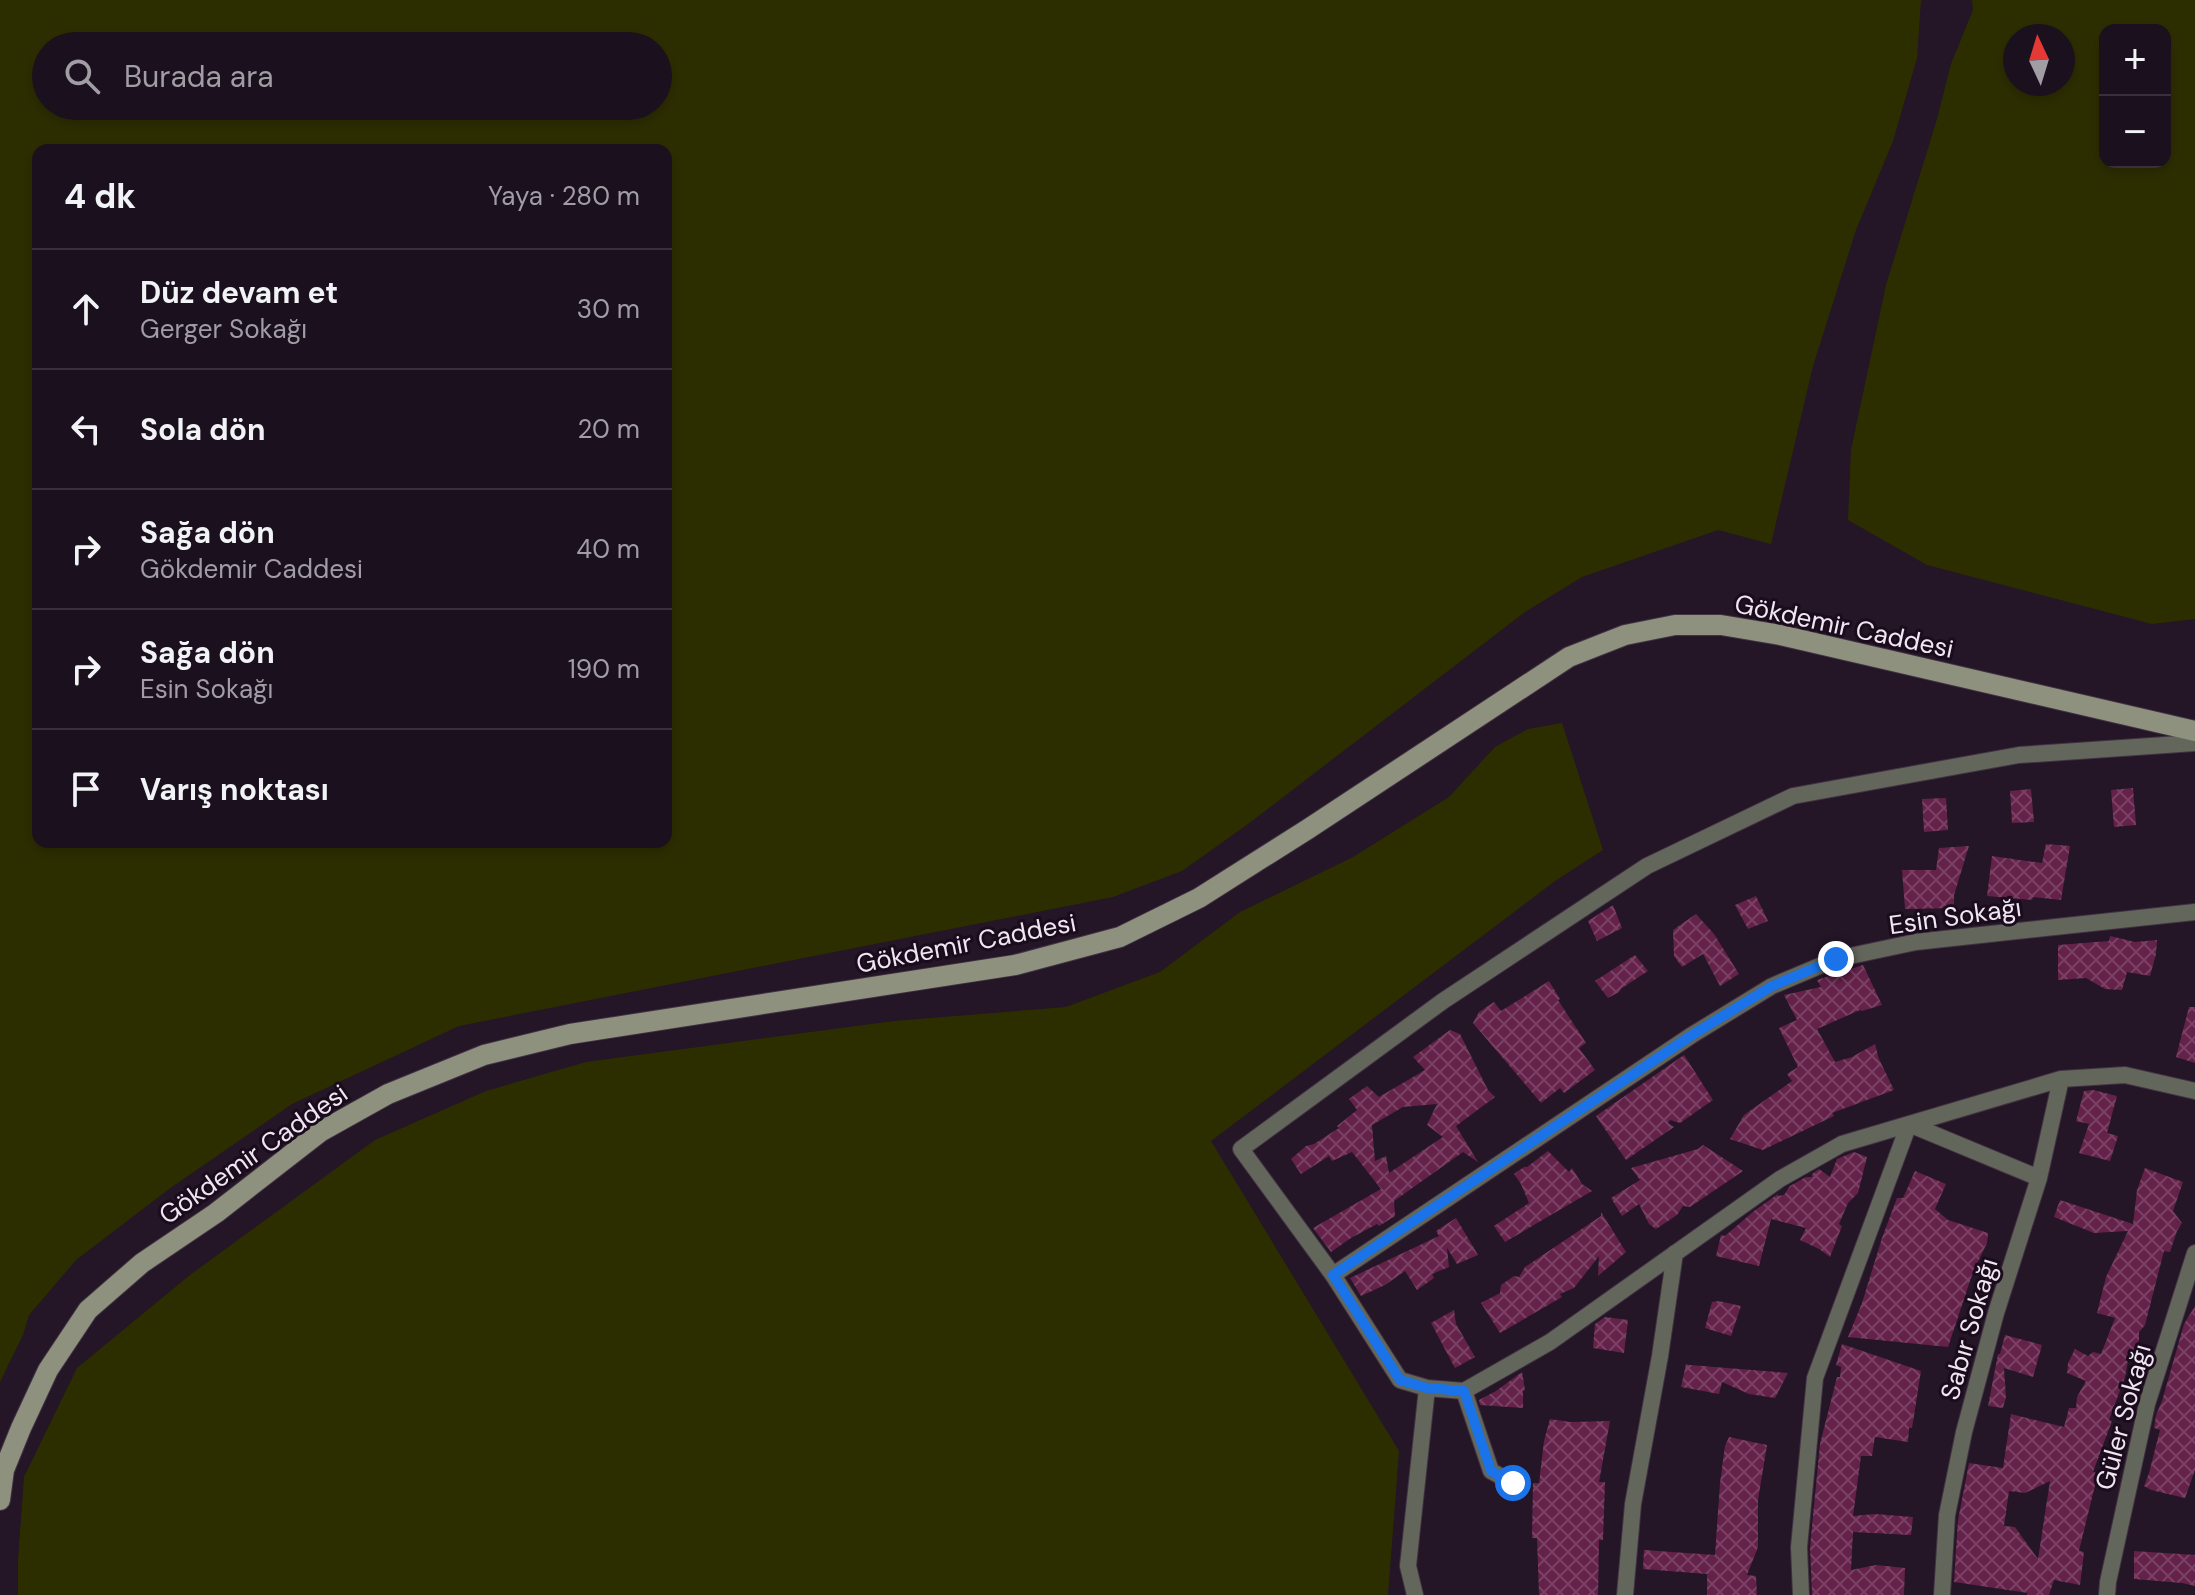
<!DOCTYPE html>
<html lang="tr">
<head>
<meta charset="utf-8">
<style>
  body { margin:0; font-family:"DM Sans",sans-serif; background:#281e2a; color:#f1f3f6 }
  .controls { position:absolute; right:24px; top:24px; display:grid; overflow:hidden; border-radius:16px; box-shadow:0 4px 12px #0003 }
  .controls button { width:72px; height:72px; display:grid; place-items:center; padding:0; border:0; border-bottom:2px solid #39303b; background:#1b101d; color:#f1f3f6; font:40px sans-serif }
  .compass { position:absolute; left:2003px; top:24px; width:72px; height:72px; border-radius:50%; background:#1b101d; box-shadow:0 4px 12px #0003; rotate:356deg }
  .stop { position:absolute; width:24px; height:24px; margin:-18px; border:6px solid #1a73e8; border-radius:50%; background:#fff }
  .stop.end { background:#1a73e8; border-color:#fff; box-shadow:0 2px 8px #0008 }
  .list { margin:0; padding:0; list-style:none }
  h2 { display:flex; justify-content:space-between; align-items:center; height:104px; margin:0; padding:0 32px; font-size:34px }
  h2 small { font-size:26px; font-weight:400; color:#a09da4 }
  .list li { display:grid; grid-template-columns:52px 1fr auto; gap:24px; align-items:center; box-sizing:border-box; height:120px; padding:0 32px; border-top:2px solid #39303b }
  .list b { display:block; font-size:30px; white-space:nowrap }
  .list p { margin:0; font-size:26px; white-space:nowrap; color:#a09da4 }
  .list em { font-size:26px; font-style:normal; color:#a09da4 }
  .icon { flex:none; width:44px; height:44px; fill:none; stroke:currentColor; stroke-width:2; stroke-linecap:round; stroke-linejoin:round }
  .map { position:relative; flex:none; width:2195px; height:1595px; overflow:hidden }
  .search { position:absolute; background:#1b101d; box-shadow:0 4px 12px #0003; left:32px; top:32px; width:640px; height:88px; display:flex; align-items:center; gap:20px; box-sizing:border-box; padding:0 28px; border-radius:44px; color:#a09da4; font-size:30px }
  .panel { position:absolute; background:#1b101d; box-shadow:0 4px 12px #0003; left:32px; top:144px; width:640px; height:704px; border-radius:16px }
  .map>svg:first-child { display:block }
  .grass { fill:#2d2e00; fill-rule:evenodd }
  .building { fill:url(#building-cross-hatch); fill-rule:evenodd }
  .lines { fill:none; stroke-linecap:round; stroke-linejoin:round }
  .minor-casing { stroke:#413243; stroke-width:18 }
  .secondary-casing { stroke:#413243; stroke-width:22 }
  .minor { stroke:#63665b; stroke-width:16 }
  .secondary { stroke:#8d917e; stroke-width:20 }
  .route { stroke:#1a73e8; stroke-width:10 }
  .labels { text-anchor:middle; stroke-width:6; stroke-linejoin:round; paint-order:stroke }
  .street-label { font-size:26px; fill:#f0e6f2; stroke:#1b0c1d }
</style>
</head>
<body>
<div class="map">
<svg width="2195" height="1595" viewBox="0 0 2195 1595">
  <defs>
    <pattern id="building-cross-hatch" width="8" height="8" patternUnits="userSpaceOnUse" patternTransform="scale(2)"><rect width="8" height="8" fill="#642149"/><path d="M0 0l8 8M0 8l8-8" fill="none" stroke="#7a4164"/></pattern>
  </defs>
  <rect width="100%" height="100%" fill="#241527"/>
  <path class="grass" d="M 0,0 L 1921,0 L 1917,58 L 1893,141 L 1856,230 L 1813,366 L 1771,544 L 1718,530 L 1582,577 L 1525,612 L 1248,824 L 1182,871 L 1113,897 L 459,1026 L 292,1104 L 169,1189 L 76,1260 L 29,1315 L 23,1335 L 0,1382 ZM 46,46 L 658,46 L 658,106 L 46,106 ZM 38,150 L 666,150 L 666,842 L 38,842 Z
    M 1972,0 L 2195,0 L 2195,619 L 2152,624 L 1927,565 L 1848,520 L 1851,450 L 1886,285 L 1937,119 L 1951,64 L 1973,10 ZM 2165,30 L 2165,162 L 2105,162 L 2105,30 ZM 2015,36 L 2063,36 L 2063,84 L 2015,84 Z
    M 1562,723 L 1603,850 L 1555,881 L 1211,1141 L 1399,1451 L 1388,1595 L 18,1595 L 18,1560 L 24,1477 L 77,1368 L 190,1275 L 375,1140 L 486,1091 L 586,1062 L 894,1021 L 1066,1007 L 1160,972 L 1240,912 L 1353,857 L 1449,797 L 1495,747 L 1528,729 Z"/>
  <path class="building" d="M 2133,788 L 2136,825 L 2114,827 L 2111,790 Z
    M 2031,789 L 2034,822 L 2012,823 L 2010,791 Z
    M 1946,798 L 1948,830 L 1924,832 L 1922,799 Z
    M 2046,844 L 2070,846 L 2061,900 L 2033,897 L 2032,900 L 1987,896 L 1992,856 L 2042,863 Z
    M 1969,846 L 1954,895 L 1954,908 L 1905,909 L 1902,870 L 1936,870 L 1939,848 Z
    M 1756,896 L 1768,921 L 1748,929 L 1735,905 Z
    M 1613,905 L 1622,928 L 1597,941 L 1588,921 Z
    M 1696,914 L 1714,934 L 1739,974 L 1720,986 L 1703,954 L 1682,967 L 1674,956 L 1673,930 Z
    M 2110,936 L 2135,942 L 2157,940 L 2156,954 L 2150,976 L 2127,972 L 2122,990 L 2105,989 L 2086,978 L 2058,980 L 2058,945 L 2109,941 Z
    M 1635,955 L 1648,971 L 1622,988 L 1619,992 L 1608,998 L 1595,981 Z
    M 1863,965 L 1882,1005 L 1862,1011 L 1860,1010 L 1817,1029 L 1835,1062 L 1852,1057 L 1875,1044 L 1879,1059 L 1894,1090 L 1832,1113 L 1834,1116 L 1763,1150 L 1730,1139 L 1744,1115 L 1792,1081 L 1787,1074 L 1798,1067 L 1779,1028 L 1797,1020 L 1784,995 L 1821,987 L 1817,980 Z
    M 1549,981 L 1560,999 L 1558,1000 L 1586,1043 L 1579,1048 L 1595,1070 L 1564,1093 L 1560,1088 L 1541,1103 L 1473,1023 L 1479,1012 L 1494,1002 L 1501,1011 Z
    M 2189,1007 L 2195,1007 L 2195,1063 L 2176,1057 Z
    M 1450,1030 L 1460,1034 L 1488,1090 L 1495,1097 L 1456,1126 L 1478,1162 L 1463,1152 L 1394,1201 L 1395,1216 L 1379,1226 L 1377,1224 L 1351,1238 L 1331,1252 L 1313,1228 L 1381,1189 L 1352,1152 L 1332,1161 L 1329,1156 L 1301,1174 L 1291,1159 L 1306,1146 L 1314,1144 L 1339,1128 L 1337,1126 L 1357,1110 L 1349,1099 L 1367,1086 L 1379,1097 L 1425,1070 L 1413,1057 ZM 1437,1104 L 1427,1125 L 1443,1137 L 1389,1173 L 1386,1156 L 1375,1161 L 1372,1125 L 1403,1107 Z
    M 1684,1055 L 1713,1100 L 1680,1123 L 1670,1120 L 1668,1123 L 1674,1127 L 1626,1160 L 1596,1116 Z
    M 2093,1090 L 2117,1096 L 2107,1133 L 2118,1136 L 2110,1161 L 2079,1153 L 2089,1124 L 2076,1121 L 2084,1091 Z
    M 1703,1145 L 1743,1171 L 1690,1207 L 1683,1206 L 1677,1215 L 1656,1229 L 1649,1224 L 1639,1204 L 1622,1216 L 1611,1198 L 1640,1180 L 1631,1168 L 1698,1149 Z
    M 1548,1151 L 1569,1172 L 1572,1168 L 1582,1184 L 1592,1191 L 1505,1242 L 1494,1226 L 1529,1203 L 1521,1184 L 1514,1174 L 1524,1167 L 1527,1167 Z
    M 1854,1152 L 1867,1157 L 1858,1193 L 1848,1203 L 1839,1224 L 1842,1226 L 1830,1257 L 1819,1249 L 1800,1240 L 1806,1228 L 1771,1219 L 1759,1266 L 1716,1256 L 1721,1235 L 1725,1236 L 1754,1211 L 1778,1194 L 1778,1196 L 1784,1195 L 1790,1186 L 1806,1177 L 1812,1177 L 1812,1174 L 1819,1169 L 1830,1177 L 1837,1159 Z
    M 2145,1168 L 2183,1182 L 2173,1211 L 2182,1223 L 2177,1231 L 2170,1252 L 2164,1251 L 2145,1325 L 2139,1332 L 2139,1340 L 2128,1361 L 2125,1377 L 2109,1420 L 2112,1421 L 2093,1472 L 2098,1473 L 2079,1551 L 2084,1552 L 2080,1585 L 2054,1580 L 2049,1595 L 2027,1595 L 2028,1593 L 1954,1582 L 1958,1520 L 1969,1463 L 2003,1468 L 2011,1414 L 2064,1427 L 2069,1408 L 2076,1408 L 2077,1397 L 2086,1381 L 2067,1373 L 2068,1363 L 2075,1349 L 2088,1356 L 2093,1352 L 2101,1354 L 2115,1318 L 2097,1313 L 2106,1277 L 2128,1231 L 2094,1233 L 2054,1217 L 2060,1200 L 2133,1224 L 2137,1190 ZM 2050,1481 L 2038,1559 L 2015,1527 L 2004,1526 L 2009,1491 L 2025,1493 Z
    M 1915,1171 L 1946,1184 L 1935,1209 L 1948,1220 L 1988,1233 L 1987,1243 L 1973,1272 L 1948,1347 L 1848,1337 L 1862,1303 L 1882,1238 L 1897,1198 L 1903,1198 Z
    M 1601,1212 L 1626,1252 L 1598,1276 L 1599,1256 L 1574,1288 L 1560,1294 L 1562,1297 L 1500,1333 L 1481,1303 L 1500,1293 L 1501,1285 L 1514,1276 L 1519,1277 L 1525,1267 L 1601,1216 Z
    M 1456,1218 L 1478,1255 L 1457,1264 L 1447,1248 L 1449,1267 L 1432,1274 L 1434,1278 L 1417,1290 L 1405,1271 L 1385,1285 L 1361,1296 L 1350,1278 L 1439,1236 L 1436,1231 Z
    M 1719,1301 L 1741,1306 L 1731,1336 L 1705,1328 L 1712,1302 Z
    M 2195,1306 L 2195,1470 L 2185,1498 L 2151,1490 L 2144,1486 L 2149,1473 L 2160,1430 L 2154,1428 L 2156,1415 L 2162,1401 L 2184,1324 Z
    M 1454,1310 L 1456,1324 L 1475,1357 L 1455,1368 L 1431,1323 Z
    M 1605,1317 L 1628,1320 L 1624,1353 L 1593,1348 L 1595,1324 Z
    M 2005,1335 L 2042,1345 L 2033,1377 L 2004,1368 L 2006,1397 L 2003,1408 L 1988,1406 L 1998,1354 L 2000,1354 Z
    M 1842,1344 L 1921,1371 L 1912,1428 L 1909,1428 L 1908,1442 L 1875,1437 L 1872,1456 L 1861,1456 L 1853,1516 L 1875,1514 L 1913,1517 L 1911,1535 L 1853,1532 L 1851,1570 L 1876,1565 L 1905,1568 L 1904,1595 L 1812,1595 L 1810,1547 L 1820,1444 L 1837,1377 L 1840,1377 L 1841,1367 L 1836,1365 Z
    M 1686,1364 L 1690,1365 L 1788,1373 L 1775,1398 L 1749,1394 L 1722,1382 L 1719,1394 L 1681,1387 Z
    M 1522,1372 L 1525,1390 L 1523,1391 L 1523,1408 L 1480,1405 L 1479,1400 L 1496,1391 Z
    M 1550,1419 L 1570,1422 L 1610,1421 L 1599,1482 L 1605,1482 L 1603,1540 L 1599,1540 L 1598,1595 L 1539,1595 L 1537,1538 L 1532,1538 L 1533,1483 L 1539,1483 L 1544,1441 Z
    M 1729,1437 L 1767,1445 L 1758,1500 L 1758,1547 L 1747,1575 L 1756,1576 L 1757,1595 L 1707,1595 L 1707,1574 L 1643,1569 L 1644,1550 L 1715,1555 L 1720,1483 L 1725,1446 Z
    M 2134,1551 L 2195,1555 L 2195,1586 L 2182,1583 L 2134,1579 Z"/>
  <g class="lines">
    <g class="minor-casing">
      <path id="minor" d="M 2195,743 L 2019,755 L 1793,796 L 1647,866 L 1443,1001 L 1241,1149 L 1333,1275 L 1400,1380 L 1427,1388 L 1464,1391 L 1550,1342 L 1780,1179 L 1842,1144 L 2061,1079 L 2125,1075 L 2195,1091
        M 1333,1275 L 1692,1035 L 1772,986 L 1836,959 L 1916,942 L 2195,912
        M 1464,1391 L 1491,1471 L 1513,1483
        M 1415,1595 L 1408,1566 L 1427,1388
        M 1625,1595 L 1633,1504 L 1660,1356 L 1675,1253
        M 1801,1595 L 1799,1547 L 1815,1378 L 1909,1124 L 2039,1178
        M 1942,1595 L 1947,1515 L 1964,1432 L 1996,1313 L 2039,1178 L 2061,1079
        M 2107,1595 L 2108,1582 L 2147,1404 L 2195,1253"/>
    </g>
    <g class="secondary-casing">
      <path id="secondary" d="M 0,1500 L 4,1470 L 21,1428 L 48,1370 L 88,1310 L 142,1263 L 216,1213 L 320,1132 L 388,1094 L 484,1055 L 570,1034 L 1015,965 L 1120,937 L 1199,898 L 1308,829 L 1569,657 L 1625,635 L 1675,625 L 1721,625 L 1780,635 L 2195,731"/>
    </g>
    <use href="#minor" class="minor"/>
    <use href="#secondary" class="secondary"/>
  </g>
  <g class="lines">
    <path class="route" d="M 1513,1483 L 1491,1471 L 1464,1391 L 1427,1388 L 1400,1380 L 1333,1275 L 1692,1035 L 1772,986 L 1836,959"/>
  </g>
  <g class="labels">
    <g class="street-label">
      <text transform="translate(1844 626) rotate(12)" y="9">Gökdemir Caddesi</text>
      <text transform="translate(1955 916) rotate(-8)" y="9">Esin Sokağı</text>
      <text transform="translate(966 943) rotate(-11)" y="9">Gökdemir Caddesi</text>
      <text transform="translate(253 1154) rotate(-35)" y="9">Gökdemir Caddesi</text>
      <text transform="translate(1969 1329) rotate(-74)" y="9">Sabır Sokağı</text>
      <text transform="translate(2123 1417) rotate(-75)" y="9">Güler Sokağı</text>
    </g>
  </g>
</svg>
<div class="controls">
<button>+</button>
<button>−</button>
</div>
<svg class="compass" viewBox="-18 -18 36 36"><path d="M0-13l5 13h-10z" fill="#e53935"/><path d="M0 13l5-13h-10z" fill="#a09da4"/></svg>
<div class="stop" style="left:1513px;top:1483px"></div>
<div class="stop end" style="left:1836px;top:959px"></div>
<div class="search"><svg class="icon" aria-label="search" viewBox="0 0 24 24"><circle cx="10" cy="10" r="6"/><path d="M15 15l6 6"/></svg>Burada ara</div>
<section class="panel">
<h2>4 dk<small>Yaya · 280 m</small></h2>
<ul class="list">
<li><svg class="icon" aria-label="ahead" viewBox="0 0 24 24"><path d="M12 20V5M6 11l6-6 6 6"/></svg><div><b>Düz devam et</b><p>Gerger Sokağı</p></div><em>30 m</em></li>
<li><svg class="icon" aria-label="left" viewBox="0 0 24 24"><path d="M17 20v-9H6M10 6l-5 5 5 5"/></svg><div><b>Sola dön</b></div><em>20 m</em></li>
<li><svg class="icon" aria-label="right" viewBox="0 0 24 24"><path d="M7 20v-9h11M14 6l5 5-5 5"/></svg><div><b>Sağa dön</b><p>Gökdemir Caddesi</p></div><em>40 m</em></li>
<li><svg class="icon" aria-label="right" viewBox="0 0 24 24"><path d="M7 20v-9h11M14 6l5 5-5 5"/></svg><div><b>Sağa dön</b><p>Esin Sokağı</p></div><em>190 m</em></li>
<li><svg class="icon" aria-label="arrive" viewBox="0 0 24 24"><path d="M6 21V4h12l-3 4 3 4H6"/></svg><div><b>Varış noktası</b></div></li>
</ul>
</section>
</div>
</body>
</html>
